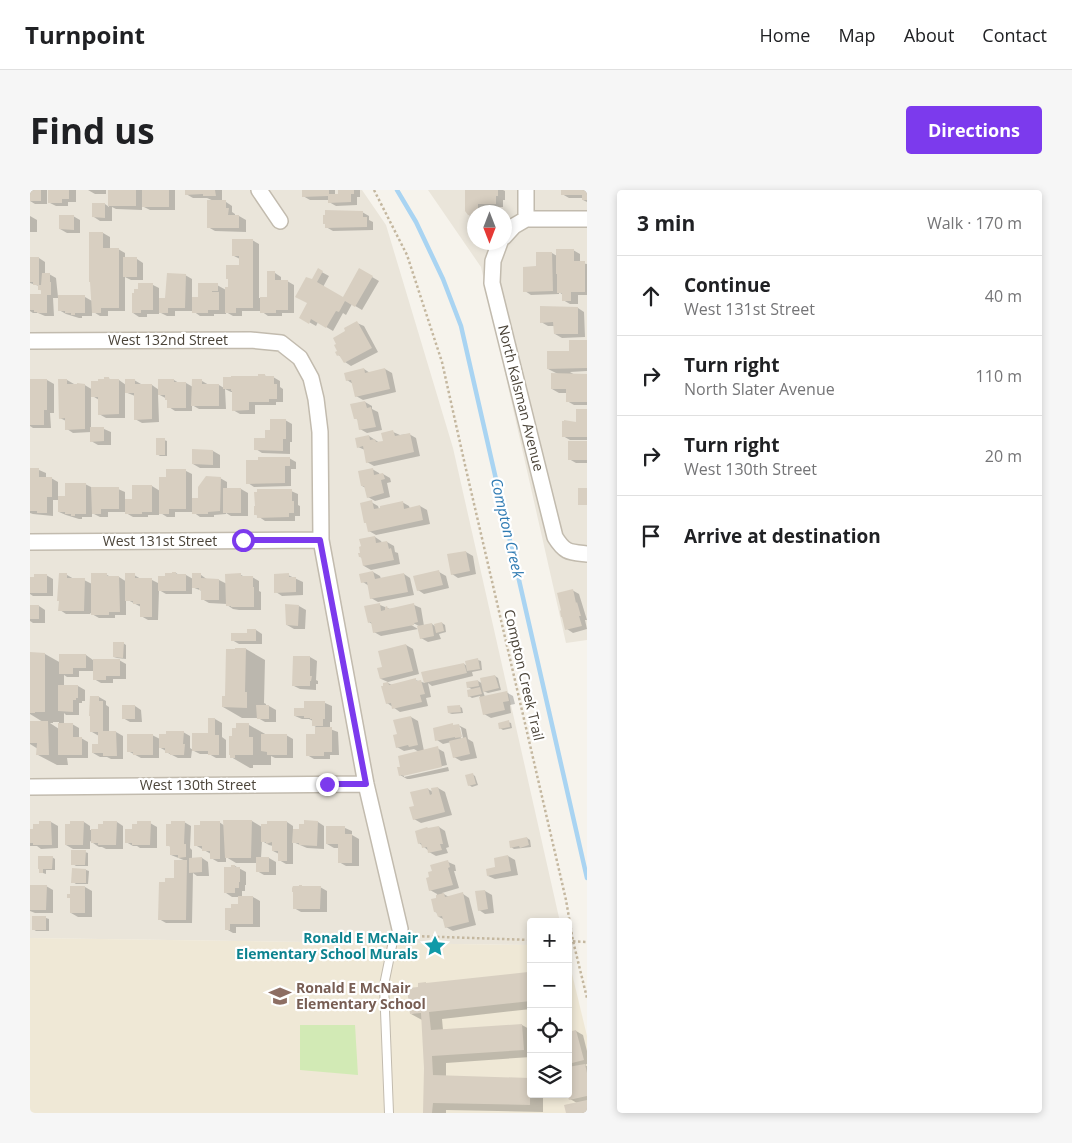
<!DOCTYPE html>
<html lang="en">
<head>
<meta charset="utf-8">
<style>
  body { margin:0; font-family:"Open Sans",sans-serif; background:#f6f6f6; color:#202124 }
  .controls { position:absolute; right:15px; bottom:15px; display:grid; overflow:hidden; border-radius:5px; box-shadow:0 2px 8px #0003 }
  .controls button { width:45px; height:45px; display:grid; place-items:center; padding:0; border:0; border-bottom:1px solid #e0e0e0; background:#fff; color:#202124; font:25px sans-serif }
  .compass { position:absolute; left:437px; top:15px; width:45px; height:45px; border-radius:50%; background:#fff; box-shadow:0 2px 8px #0003; rotate:180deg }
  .stop { position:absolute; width:15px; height:15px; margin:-11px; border:4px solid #7c3aed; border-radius:50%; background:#fff }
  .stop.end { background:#7c3aed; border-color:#fff; box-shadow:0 1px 5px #0008 }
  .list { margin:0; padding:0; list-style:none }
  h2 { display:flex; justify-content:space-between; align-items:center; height:65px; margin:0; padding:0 20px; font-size:21px }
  h2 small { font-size:16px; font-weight:400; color:#757577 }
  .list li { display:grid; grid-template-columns:32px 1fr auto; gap:15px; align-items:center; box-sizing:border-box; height:80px; padding:0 20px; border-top:1px solid #e0e0e0 }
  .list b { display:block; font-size:19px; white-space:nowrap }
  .list p { margin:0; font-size:16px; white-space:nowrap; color:#757577 }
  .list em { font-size:16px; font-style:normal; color:#757577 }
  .icon { flex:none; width:28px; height:28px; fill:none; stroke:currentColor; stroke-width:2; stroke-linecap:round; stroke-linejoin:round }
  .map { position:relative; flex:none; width:557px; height:923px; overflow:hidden; border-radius:5px }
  header { display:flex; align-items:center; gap:30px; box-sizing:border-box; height:70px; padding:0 25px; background:#fff; border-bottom:1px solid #e0e0e0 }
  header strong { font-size:24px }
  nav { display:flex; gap:28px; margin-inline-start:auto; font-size:18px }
  .intro { display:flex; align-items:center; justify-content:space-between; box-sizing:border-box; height:120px; padding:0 30px }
  h1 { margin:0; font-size:35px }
  .button { padding:12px 22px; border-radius:5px; background:#7c3aed; color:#fff; font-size:18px; font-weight:700 }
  main { display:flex; gap:30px; padding:0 30px }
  aside { flex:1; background:#fff; border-radius:5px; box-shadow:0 2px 8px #0003 }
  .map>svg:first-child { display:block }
  .residential { fill:#eae5da; fill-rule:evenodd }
  .education { fill:#efe8d6 }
  .green { fill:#d2eab5 }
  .shadow { fill:#0003; fill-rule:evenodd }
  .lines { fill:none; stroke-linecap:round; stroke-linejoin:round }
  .stream { stroke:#a9d4f2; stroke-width:4.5 }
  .building { fill:#d8cfc1 }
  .service-casing { stroke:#c2bbae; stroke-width:10 }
  .minor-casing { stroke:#c2bbae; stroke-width:18 }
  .path { stroke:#c4b79f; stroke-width:2.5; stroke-dasharray:2.5 2.5; stroke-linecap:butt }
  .service { stroke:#fff; stroke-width:8 }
  .minor { stroke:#fff; stroke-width:15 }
  .route { stroke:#7c3aed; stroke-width:6 }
  .labels { text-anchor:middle; stroke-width:4.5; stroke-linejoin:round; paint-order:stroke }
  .street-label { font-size:14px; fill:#4b4439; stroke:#fff }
  .culture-label { font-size:14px; font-weight:bold; fill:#0d838f; stroke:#fff; text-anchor:end }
  .education-label { font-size:14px; font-weight:bold; fill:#785e54; stroke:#fff; text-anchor:start }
  .water-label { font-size:15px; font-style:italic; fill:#2e7ab2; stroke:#fff }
</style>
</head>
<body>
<header>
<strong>Turnpoint</strong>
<nav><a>Home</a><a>Map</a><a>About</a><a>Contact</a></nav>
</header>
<div class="intro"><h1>Find us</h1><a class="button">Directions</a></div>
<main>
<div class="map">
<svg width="557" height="923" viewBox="0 0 557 923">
  <rect width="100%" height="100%" fill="#f6f3ec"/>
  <path class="residential" d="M 0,0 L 332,0 L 356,35 L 423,258 L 530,732 L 501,732 L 501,755 L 0,748 Z
    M 398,0 L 557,0 L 557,450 L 536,453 L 451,77 ZM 444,22 L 474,22 L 474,52 L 444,52 Z"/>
  <path class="education" d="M 0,748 L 501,755 L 501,904 L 538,904 L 538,767 L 557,846 L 557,923 L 0,923 Z"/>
  <path class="green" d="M 270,835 L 325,835 L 328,885 L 270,880 Z"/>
  <path class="shadow" d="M 0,0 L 17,0 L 17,14 L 5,14 L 0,11 Z
    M 20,0 L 46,0 L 46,12 L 38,12 L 38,16 L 26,16 L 20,13 Z
    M 54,0 L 76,0 L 76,4 L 65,4 L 58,0 Z
    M 79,0 L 145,0 L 145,20 L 120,20 L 112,16 L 112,20 L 86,19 L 82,17 L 82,31 L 70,31 L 64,27 L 64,14 L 75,14 L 79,17 Z
    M 156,0 L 192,0 L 192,12 L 196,12 L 202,16 L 202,22 L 205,24 L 205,26 L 209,26 L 216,30 L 216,42 L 185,41 L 178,37 L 184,11 L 177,8 L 163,8 L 156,4 Z
    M 273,0 L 305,0 L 305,5 L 310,5 L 310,0 L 330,0 L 330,7 L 327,7 L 327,15 L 306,16 L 299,12 L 299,10 L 280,10 L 273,6 Z
    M 436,0 L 473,0 L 475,1 L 475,10 L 473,10 L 473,17 L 455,17 L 455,22 L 444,22 L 444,28 L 439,25 Z
    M 532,0 L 557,0 L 557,12 L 553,10 L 554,8 L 539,8 L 532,4 Z
    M 332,22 L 339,26 L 339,30 L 343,32 L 343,40 L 303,41 L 296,37 Z
    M 0,26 L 7,30 L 7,42 L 0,42 Z
    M 43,26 L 50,30 L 50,43 L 37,43 L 30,39 Z
    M 60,43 L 73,43 L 80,47 L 80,59 L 88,59 L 95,63 L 95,69 L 107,69 L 113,73 L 113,90 L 101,90 L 95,87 L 95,121 L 78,121 L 78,126 L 70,126 L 62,121 L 62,126 L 52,126 L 52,128 L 49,128 L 36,124 L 29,120 L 29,108 L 23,108 L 24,126 L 15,126 L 8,123 L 3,123 L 0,121 L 0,105 L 13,105 L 12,101 L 9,99 L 9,96 L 0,93 L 0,68 L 9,68 L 15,72 L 15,84 L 19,84 L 26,88 L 28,107 L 55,107 L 62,111 Z
    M 222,50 L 229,54 L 229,108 L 238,108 L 245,83 L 251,87 L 251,91 L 257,91 L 264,95 L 264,123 L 252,123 L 252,126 L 238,126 L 231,121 L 212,121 L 212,126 L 203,126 L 196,122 L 196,124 L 184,124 L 184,126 L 170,126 L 163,121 L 145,121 L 145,126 L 137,126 L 129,122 L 129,124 L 117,124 L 117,127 L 109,127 L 103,123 L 123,95 L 129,98 L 129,110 L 136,110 L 155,85 L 162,89 L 162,108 L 169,108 L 187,95 L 196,100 L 199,98 L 210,76 L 210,69 L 204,66 Z
    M 543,60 L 550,64 L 550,73 L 557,74 L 557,105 L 548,105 L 548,114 L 540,114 L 533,110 L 533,105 L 529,102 L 529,104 L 501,105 L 495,101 L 507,77 L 522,63 L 527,66 Z
    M 288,80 L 299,86 L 293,97 L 313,108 L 330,80 L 349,91 L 332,120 L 322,114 L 316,125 L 313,123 L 303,141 L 288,132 L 286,136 L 270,127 L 279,113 L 282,91 Z
    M 548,118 L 554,122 L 555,147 L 532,148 L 525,144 L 525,136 L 518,136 L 511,132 Z
    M 327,133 L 334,136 L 348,162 L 321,176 L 315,172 L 312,167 L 308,165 Z
    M 557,151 L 557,181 L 540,182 L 545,185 L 557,185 L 557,215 L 544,215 L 537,211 L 537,203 L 529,203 L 522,199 L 528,184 L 518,179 Z
    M 334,179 L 340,183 L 355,179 L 362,183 L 366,202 L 333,210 L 326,206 L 323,194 L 317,190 Z
    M 234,185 L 238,187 L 243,187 L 250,191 L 250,197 L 253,199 L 253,212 L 246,212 L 246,215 L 225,215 L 225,224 L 210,224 L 203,220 L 203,202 L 201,202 L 195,199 L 196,219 L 169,219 L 162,215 L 162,221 L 145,221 L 139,217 L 139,210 L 128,204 L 129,232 L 112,233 L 105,229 L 105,206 L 95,202 L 95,228 L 76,228 L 69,224 L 69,210 L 61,205 L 61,239 L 74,239 L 81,242 L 81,255 L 68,255 L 61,251 L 61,242 L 43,243 L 37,239 L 36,231 L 30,228 L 30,190 L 37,190 L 44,194 L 53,194 L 63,200 L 69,192 L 78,188 L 82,190 L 89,190 L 96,195 L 104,190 L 111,194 L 122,195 L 129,200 L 144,190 L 149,193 L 156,193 L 163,197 L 172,191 L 179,195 L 189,195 L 194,198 Z
    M 0,190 L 17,190 L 24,194 L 24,223 L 20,223 L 21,238 L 3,238 L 0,236 Z
    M 335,212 L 342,216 L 342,219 L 348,222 L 352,240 L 337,243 L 330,239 L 328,230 L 325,228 Z
    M 557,220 L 557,250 L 540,250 L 533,246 L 548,233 Z
    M 255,230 L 262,234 L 262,252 L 260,252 L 260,264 L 232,263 L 226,259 L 237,250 L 241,241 Z
    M 363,242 L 370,245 L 379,244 L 386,248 L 390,266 L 344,276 L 337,272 L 335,260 L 328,257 L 339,246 L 350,253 L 354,252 Z
    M 134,250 L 137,251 L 137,266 L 130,266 L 127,264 Z
    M 557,253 L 557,273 L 546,273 L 539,269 Z
    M 183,261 L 190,265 L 190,278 L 170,278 L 163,274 Z
    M 259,268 L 266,272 L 266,279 L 261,279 L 261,296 L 224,297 L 218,293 Z
    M 342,279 L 349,283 L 350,285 L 353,284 L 360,288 L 361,292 L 357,293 L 360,307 L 345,311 L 338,307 L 336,298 L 332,296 Z
    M 0,280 L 9,280 L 16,283 L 16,288 L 21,288 L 28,292 L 28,308 L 36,308 L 55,294 L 63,298 L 88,299 L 95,302 L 95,310 L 103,310 L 122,296 L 130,301 L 137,288 L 156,281 L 162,284 L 162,310 L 170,310 L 190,288 L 197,292 L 197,299 L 211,299 L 218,303 L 218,326 L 201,326 L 196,323 L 196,324 L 184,325 L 184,327 L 170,327 L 163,322 L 145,322 L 145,327 L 137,327 L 129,322 L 129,325 L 118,325 L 118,327 L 103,327 L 96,323 L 96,322 L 78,322 L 78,327 L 70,327 L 62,323 L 62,327 L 52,327 L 52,329 L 49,329 L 36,325 L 29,322 L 29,310 L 23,310 L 23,326 L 3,324 L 0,323 Z
    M 261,301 L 268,304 L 268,315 L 270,316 L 270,326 L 265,326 L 265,331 L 235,331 L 225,324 Z
    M 341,312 L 348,316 L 349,319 L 372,312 L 379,316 L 380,319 L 390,316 L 397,320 L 400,334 L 346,345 L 339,341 Z
    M 345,347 L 351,351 L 352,353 L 357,352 L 364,356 L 365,362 L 368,363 L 370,374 L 341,380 L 334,376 L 333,368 L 330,367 Z
    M 436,362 L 443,366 L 446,384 L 428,388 L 422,384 Z
    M 343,382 L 350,386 L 351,389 L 374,384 L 380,388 L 384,405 L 348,412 L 341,408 L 339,396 L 333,392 Z
    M 409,382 L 416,386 L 419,398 L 394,404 L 388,400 Z
    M 146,383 L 149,385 L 156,385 L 163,389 L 163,385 L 171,385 L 178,390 L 189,390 L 197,394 L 211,385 L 215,387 L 222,387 L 229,391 L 229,401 L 231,402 L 231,420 L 209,420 L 203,419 L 197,415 L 197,414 L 179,413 L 172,409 L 172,401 L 162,397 L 162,404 L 136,404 L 129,400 L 128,430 L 118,430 L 111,426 L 111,417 L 96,409 L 96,425 L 85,425 L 85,428 L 69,428 L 60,423 L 60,424 L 36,424 L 30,420 L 37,385 L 44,389 L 54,390 L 62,394 L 77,385 L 81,387 L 89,387 L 97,392 L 104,385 L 111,389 L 122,390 L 130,394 L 137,387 Z
    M 16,385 L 23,389 L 23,406 L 3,406 L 0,404 L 0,388 Z
    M 258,385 L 273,392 L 273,405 L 252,406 L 246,402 Z
    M 542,400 L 549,404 L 557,430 L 555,430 L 557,439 L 543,443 L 537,439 Z
    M 350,415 L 360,419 L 384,415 L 391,418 L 394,436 L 402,434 L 406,437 L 412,433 L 415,435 L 416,442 L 409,444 L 411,449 L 398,452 L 391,448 L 389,436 L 379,431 L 378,433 L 388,439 L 351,446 L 344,442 L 342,434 L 339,432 Z
    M 9,416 L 15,420 L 15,433 L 3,433 L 0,431 L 0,417 Z
    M 269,416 L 276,420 L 275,439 L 264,439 L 257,435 Z
    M 226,440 L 232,444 L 232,454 L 209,454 L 202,450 L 219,445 Z
    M 93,453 L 96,455 L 96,469 L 87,468 L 84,467 Z
    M 376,455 L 383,459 L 389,484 L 358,492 L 351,489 L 353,478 Z
    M 216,459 L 235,470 L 234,513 L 236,514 L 236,516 L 239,516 L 246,520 L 246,532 L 235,532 L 228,528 L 212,528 L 193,517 L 196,507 Z
    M 0,463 L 15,464 L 31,473 L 56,465 L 63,470 L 89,470 L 96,474 L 96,489 L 83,489 L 83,493 L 71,493 L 64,489 L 64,481 L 49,481 L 49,487 L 37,487 L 34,485 L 34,496 L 48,496 L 55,500 L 55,511 L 52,511 L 52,513 L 49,513 L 49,525 L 36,525 L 34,523 L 34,534 L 42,534 L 49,538 L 49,548 L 51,548 L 58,552 L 58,568 L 37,568 L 38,575 L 27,575 L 8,565 L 8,559 L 0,554 L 0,532 L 13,532 L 0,524 ZM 23,532 L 29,532 L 29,539 L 20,533 L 23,533 Z
    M 280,467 L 287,471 L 286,490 L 288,491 L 288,494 L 286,494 L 286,500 L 270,499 L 264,496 Z
    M 448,470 L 451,471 L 452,480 L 442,482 L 443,486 L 402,496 L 398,493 L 401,507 L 396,508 L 398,516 L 370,522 L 357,513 L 358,493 L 362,495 L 385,490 L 395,493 L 393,483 L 434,474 L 437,476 Z
    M 465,486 L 468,488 L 471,500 L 458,503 L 453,501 L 455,507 L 476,502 L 483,506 L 485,514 L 480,515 L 481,523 L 461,528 L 454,524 L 450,506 L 442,508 L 439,506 L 443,500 L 438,497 L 448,491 L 453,494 Z
    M 62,507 L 69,507 L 76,511 L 76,515 L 79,517 L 79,542 L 86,542 L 93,546 L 93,569 L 81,569 L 77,567 L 70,567 L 63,563 L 69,556 L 69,546 L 62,542 Z
    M 275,513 L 295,513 L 302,516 L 302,532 L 300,532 L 300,539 L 308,542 L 309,565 L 300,565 L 300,569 L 284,569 L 277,565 L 286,545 L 286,537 L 283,535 L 283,531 L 279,529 L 272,529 L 265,526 L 275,520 Z
    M 105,516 L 111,520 L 112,532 L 100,532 L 93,528 Z
    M 429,516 L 432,518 L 433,523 L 422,524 L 419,523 Z
    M 381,527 L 388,531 L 394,561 L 407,558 L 414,562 L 417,575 L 374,585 L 374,587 L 418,577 L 419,581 L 380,589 L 377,589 L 370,585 L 389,562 L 384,559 L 374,561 L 367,557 L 368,545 Z
    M 185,529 L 192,533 L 192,547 L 196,550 L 196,568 L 186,568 L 179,564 L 170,564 L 162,560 L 161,568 L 148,568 L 136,562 L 136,561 L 129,557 L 129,568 L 111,568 L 98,561 L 122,545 L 130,549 L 153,542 L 160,546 L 160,558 L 163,560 L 179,544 Z
    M 478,532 L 481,533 L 482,538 L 473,540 L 470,538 Z
    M 219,535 L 237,545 L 256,545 L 263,549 L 263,568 L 245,568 L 241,566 L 241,575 L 223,575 L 223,578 L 220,578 L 201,567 Z
    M 423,535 L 425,536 L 428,535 L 432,553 L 434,553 L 431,538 L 428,535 L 436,539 L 438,549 L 443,552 L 447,568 L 431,571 L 424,567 L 421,552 L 413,554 L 407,550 Z
    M 442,584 L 445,586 L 448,595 L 442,597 L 439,595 Z
    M 408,598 L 415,602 L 422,625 L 391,633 L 384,629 L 385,617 L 398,599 L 403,602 Z
    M 222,631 L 232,637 L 257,632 L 263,636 L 263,640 L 270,640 L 288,632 L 294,636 L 294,659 L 277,658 L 263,652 L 263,674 L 256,674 L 249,670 L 249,664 L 243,661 L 243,656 L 239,655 L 232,651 L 231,668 L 239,668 L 246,672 L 246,685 L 234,685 L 227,681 L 227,673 L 206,673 L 196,667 L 196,672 L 188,672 L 181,668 L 181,664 L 165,655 L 189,632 L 195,636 Z
    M 21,632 L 28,636 L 28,658 L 11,659 L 7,656 L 0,656 L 0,640 Z
    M 54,632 L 60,636 L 60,640 L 69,640 L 87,632 L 93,636 L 93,659 L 76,659 L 72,657 L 69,657 L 60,651 L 60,659 L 43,659 L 36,655 L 42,635 Z
    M 154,632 L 161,636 L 160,658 L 162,660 L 162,669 L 172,668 L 178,672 L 179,686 L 167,686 L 163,683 L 162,733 L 136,733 L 129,729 L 136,693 L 145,689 L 156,671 L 141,665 L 141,657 L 137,655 Z
    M 120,633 L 127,637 L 127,658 L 110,658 L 107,656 L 103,656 L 96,652 L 103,640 Z
    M 409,637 L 415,641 L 419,657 L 416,658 L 418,663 L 406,666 L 399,662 L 399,661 L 389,653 Z
    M 297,638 L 315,638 L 322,641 L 322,645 L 329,649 L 329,676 L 316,676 L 309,672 L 309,658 L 304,658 L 297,654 Z
    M 497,648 L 500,650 L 501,657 L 484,659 L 481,657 Z
    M 55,662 L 58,663 L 58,676 L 46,676 L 43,674 Z
    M 478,666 L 485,670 L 488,685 L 465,689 L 458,686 Z
    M 22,667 L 25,669 L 25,680 L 16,680 L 16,684 L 10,682 Z
    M 418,672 L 425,675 L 426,681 L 424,681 L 429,698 L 412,703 L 419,707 L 433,704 L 439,708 L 446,735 L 423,741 L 416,737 L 415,730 L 409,727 L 408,723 L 405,722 L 408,709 L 407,704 L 400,700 Z
    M 205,676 L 216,682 L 216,695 L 215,695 L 215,701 L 212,701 L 212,707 L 223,707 L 230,711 L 230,737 L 206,737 L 206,743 L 203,743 L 196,739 L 203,719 L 209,715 L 210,707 L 202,707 L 196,703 Z
    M 56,680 L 59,681 L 58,694 L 46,694 L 43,692 Z
    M 0,696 L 16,696 L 23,700 L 23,723 L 5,723 L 0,721 Z
    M 55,697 L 62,701 L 62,727 L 48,727 L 41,723 Z
    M 274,697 L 290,697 L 297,701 L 297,722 L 271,722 L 264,718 Z
    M 455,701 L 462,705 L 464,723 L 455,724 L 449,720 Z
    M 16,728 L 19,729 L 19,741 L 6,741 L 3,739 Z
    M 498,783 L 501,785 L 501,819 L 412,829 L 413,840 L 492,835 L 501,840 L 501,867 L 416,873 L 416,887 L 500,889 L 501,904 L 513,904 L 513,922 L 416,920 L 416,923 L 394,923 L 396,878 L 392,830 L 381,824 Z
    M 546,841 L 553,845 L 557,861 L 557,874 L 555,875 L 557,876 L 557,923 L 537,923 L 547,913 L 540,909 L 538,903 L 538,843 Z"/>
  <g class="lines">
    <path class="stream" d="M 367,0 L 386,32 L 413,89 L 431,136 L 557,688"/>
  </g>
  <path class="building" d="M 0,0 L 11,0 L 11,11 L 0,11 Z
    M 18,0 L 39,0 L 39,9 L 32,9 L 32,13 L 18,13 Z
    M 78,0 L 106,0 L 106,16 L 78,16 Z
    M 112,0 L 139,0 L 139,17 L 112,17 Z
    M 155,0 L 185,0 L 186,6 L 173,6 L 173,4 L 155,5 Z
    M 272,0 L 299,0 L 299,4 L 308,4 L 308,0 L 324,0 L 324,4 L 321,4 L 321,12 L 298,13 L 298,6 L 272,7 Z
    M 435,0 L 468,0 L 468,6 L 466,6 L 466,14 L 448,14 L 448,22 L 444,22 L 444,25 L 438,25 L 435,21 Z
    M 531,0 L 557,0 L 557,10 L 552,10 L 552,5 L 531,5 Z
    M 177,10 L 196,10 L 196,18 L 199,18 L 198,25 L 209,25 L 209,38 L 177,38 Z
    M 62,13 L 75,13 L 75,28 L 62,27 Z
    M 295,20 L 333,21 L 333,27 L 337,27 L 337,37 L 295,38 L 295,34 L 293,34 L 293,25 L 295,25 Z
    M 29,25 L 44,25 L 44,40 L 29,39 Z
    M 59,42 L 73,42 L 73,58 L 89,58 L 89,118 L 71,118 L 71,123 L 62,123 L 60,92 L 59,92 Z
    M 202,49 L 223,49 L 223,118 L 206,118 L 206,123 L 195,123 L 195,97 L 198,97 L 198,89 L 196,89 L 196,75 L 209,75 L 209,66 L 202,66 Z
    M 526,59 L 544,59 L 544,71 L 555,71 L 555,102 L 541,102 L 541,111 L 532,111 L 532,103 L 527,103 L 527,84 L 526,84 Z
    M 506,62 L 522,62 L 523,101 L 493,102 L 493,77 L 506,76 Z
    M 0,67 L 9,67 L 9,95 L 3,95 L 3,92 L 0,92 Z
    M 93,67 L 107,67 L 107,87 L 93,87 Z
    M 288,78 L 293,81 L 287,92 L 313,107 L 329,78 L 343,86 L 325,117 L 315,111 L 309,122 L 306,121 L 296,138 L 281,129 L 279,134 L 269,128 L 277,113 L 265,107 L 276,87 L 282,89 Z
    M 237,81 L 245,81 L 245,90 L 258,90 L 258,120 L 246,120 L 246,123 L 230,123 L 230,107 L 237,107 Z
    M 12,83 L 20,83 L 20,92 L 21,92 L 21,105 L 17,105 L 17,123 L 7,123 L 7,122 L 4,122 L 4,120 L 0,120 L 0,104 L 11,104 L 11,100 L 8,100 L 8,95 L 11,95 Z
    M 137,83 L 156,84 L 155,118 L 138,118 L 138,123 L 129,123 L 129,108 L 135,108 Z
    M 108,93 L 123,93 L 123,120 L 111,120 L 111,123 L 102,123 L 102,103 L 104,103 L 104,99 L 108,99 Z
    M 168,93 L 188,93 L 188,101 L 182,101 L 182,102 L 189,102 L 189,120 L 178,120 L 178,123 L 162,123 L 162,107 L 168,107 Z
    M 28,105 L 55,105 L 55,123 L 45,123 L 45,125 L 41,125 L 41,123 L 35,123 L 35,121 L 28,121 Z
    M 510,116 L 548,117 L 548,144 L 524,144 L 523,132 L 510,133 Z
    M 327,131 L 342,158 L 314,173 L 309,165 L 307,166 L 305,162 L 307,161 L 304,155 L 306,154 L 303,148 L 315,141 L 314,138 Z
    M 539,150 L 557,150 L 557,178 L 517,179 L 517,161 L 539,161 Z
    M 334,178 L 335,183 L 355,178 L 360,199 L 325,207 L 321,190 L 316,191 L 314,183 Z
    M 521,183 L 557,184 L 557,212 L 536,212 L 536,199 L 521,199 Z
    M 228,184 L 235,184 L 235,186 L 244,186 L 244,194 L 247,194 L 247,209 L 239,209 L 239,212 L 219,212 L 219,220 L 202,221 L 202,201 L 201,201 L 201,199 L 193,199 L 193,187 L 201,187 L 201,186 L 228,186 Z
    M 74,187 L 79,187 L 79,189 L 89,189 L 89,224 L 68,225 L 68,207 L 61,207 L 61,191 L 68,191 L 68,189 L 74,189 Z
    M 0,189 L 17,189 L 17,220 L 14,220 L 14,235 L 0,235 Z
    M 28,189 L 37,189 L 37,194 L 47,194 L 47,193 L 55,194 L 55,239 L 35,240 L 35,228 L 29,229 Z
    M 95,189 L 105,189 L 105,194 L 122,194 L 122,229 L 104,230 L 104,203 L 95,203 Z
    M 128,189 L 144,189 L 144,192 L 156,192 L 156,218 L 137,218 L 137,210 L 135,210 L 135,205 L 128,205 Z
    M 162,189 L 172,189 L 172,194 L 189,194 L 189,216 L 161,216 Z
    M 335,211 L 337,218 L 341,217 L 346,237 L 329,240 L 327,229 L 324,229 L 320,214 Z
    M 546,219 L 557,219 L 557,247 L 532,247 L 532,231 L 534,231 L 534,230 L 546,232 Z
    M 240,229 L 256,229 L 256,249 L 253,249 L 253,261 L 224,260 L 224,248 L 235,248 L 235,240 L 240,240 Z
    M 60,237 L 74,237 L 74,251 L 60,252 Z
    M 363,240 L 365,246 L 380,243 L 384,262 L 336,273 L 333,256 L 327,258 L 325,248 L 339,245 L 340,250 L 345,249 L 346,252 L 353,251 L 351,243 Z
    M 126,248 L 135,248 L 135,265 L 126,265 Z
    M 538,251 L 557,251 L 557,270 L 538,270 Z
    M 162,259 L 183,260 L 183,275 L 162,274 Z
    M 228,267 L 260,267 L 260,276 L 255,276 L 255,293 L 216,294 L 216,270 L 228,270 Z
    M 0,278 L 9,278 L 9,287 L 22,287 L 22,307 L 17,307 L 17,323 L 7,323 L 7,321 L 0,321 Z
    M 343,278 L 344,285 L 353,283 L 355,289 L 351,290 L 354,303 L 337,308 L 334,296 L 331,296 L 328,281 Z
    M 136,279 L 156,279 L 156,319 L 139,319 L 139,324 L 129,324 L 129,287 L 136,287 Z
    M 176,286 L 191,287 L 190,321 L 178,322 L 178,324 L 162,324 L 162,308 L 168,308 L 168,297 Z
    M 35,293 L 56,293 L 56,324 L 45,324 L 45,326 L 41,326 L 41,324 L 35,324 L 35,322 L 28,322 L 28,306 L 35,306 Z
    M 102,295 L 122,295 L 122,322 L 112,322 L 112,324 L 95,324 L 95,309 L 102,309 Z
    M 61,297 L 89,297 L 89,319 L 71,319 L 71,324 L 62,324 Z
    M 193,298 L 211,298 L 211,323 L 193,323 Z
    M 548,298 L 557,298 L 557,315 L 548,315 Z
    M 227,299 L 262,299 L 262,311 L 264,311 L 264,323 L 259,323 L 259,327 L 227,328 L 227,325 L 224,325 L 224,316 L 225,316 L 224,302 L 227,302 Z
    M 342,310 L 344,319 L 350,318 L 350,316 L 373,311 L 374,319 L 390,315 L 393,330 L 338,342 L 336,333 L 334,333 L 330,313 Z
    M 345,346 L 346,353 L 357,351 L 359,359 L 361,358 L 364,370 L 333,376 L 331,367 L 329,367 L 328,363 L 330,363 L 329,357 L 331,356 L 329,349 Z
    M 436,361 L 440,381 L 421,385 L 417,364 Z
    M 409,380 L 413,395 L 387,401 L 383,386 Z
    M 343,381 L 345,389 L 374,383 L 378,402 L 340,409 L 337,392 L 331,393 L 329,384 Z
    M 142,382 L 146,382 L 146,384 L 156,384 L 156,401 L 128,401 L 128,386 L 135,386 L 135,383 L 142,383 Z
    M 29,383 L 37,383 L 37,388 L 55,388 L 54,421 L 28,421 L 29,411 L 27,411 Z
    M 61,383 L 77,383 L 77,386 L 89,386 L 90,422 L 79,422 L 79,425 L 61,425 Z
    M 95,383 L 105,383 L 105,388 L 122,388 L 122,427 L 110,427 L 110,414 L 103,414 L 103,411 L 95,411 Z
    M 162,383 L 171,383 L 171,388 L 189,389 L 189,410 L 171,410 L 171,400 L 169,400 L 169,398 L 162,398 Z
    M 211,383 L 211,386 L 223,386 L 223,397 L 224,397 L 224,417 L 201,417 L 201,416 L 196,416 L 195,384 Z
    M 259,383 L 259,387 L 266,387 L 266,402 L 244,403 L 244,384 Z
    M 4,384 L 17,384 L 17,403 L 0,403 L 0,387 L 4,387 Z
    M 543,399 L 546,413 L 547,412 L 551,426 L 549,426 L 552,436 L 535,440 L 532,427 L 531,427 L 530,421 L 531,420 L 527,403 Z
    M 350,413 L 351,421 L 355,420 L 355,417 L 357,416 L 358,419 L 384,413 L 388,432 L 384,433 L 384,435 L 343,443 L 341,432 L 338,433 L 334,416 Z
    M 255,414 L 269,415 L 268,436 L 256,435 Z
    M 0,415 L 9,415 L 9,429 L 0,429 Z
    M 412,432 L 414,441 L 406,443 L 404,434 Z
    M 402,433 L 404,446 L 390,449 L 387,436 Z
    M 217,439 L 226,439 L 226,451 L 201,451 L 201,443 L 217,443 Z
    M 83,452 L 94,452 L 93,468 L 83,467 Z
    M 376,454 L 383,481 L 350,489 L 347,478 L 352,477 L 348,461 Z
    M 205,458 L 216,458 L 215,502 L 217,502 L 217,518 L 192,517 L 192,506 L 195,506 L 196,459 L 205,459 Z
    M 0,462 L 15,463 L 15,522 L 5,522 L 5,523 L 0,523 Z
    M 29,464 L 56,464 L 56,478 L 43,478 L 43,484 L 29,484 Z
    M 263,466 L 280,466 L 280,486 L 282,486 L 281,491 L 280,491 L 280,496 L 262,496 Z
    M 448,468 L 450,479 L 437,481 L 435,471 Z
    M 63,469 L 90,469 L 90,486 L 76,486 L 76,490 L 63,490 Z
    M 434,473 L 437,483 L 394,493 L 391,482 Z
    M 465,485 L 469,498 L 453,502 L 450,488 Z
    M 386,488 L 386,491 L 391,490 L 395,504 L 390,505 L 392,512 L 362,519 L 361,513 L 356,514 L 351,496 L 353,496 L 353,493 L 358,492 L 359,495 Z
    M 448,490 L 449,496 L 437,498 L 436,492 Z
    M 28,495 L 48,495 L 48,508 L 46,508 L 46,510 L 43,510 L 43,522 L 28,521 Z
    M 450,497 L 452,504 L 438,507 L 437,500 Z
    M 477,501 L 479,511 L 473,512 L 475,520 L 453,525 L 449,507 Z
    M 60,506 L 69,506 L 69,511 L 73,511 L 73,541 L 86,541 L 87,566 L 73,566 L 73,563 L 62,563 L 62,554 L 68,554 L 68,542 L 60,542 L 60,526 L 59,526 Z
    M 274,511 L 295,511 L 295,529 L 293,529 L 293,536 L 282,536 L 282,529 L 280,529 L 280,528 L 274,528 L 274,526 L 264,526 L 264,518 L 274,518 Z
    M 92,515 L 105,515 L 105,529 L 92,529 Z
    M 226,515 L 239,515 L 239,529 L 227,529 Z
    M 430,515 L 431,522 L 418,523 L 417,516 Z
    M 381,526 L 388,555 L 379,557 L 378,555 L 366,558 L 363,545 L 367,544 L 363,530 Z
    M 178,528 L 185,528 L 185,545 L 189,545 L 189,565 L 178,565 L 178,561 L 162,561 L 162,543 L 178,543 Z
    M 479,530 L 480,537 L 469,539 L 468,533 Z
    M 0,531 L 18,531 L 19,565 L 6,565 L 7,553 L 0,553 Z
    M 28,533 L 43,533 L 43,547 L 52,547 L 52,565 L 28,565 Z
    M 206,533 L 219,533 L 219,547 L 223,547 L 223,565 L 205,565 L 205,568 L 200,568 L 200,565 L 199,565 L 199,546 L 202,546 L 202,538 L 206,538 Z
    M 423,533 L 423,535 L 429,534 L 432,547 L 425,548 L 425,547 L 405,551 L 403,538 Z
    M 285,537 L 302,537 L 302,562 L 294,562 L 294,566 L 276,566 L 276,544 L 285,544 Z
    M 136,541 L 154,541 L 153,554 L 155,554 L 154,565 L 140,565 L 140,563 L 135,563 L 135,558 L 129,558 L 129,544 L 136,544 Z
    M 97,544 L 123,544 L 123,565 L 103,565 L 103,562 L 97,562 Z
    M 231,544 L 257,544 L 257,565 L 237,565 L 237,562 L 231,561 Z
    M 436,547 L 440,564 L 423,568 L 419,551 Z
    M 408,556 L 412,577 L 373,586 L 372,585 L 369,586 L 367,577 L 370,577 L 368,566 Z
    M 443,583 L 446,594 L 438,596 L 435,585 Z
    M 408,597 L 415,622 L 383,630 L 379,617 L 384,616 L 380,602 L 398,598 L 400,605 L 402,604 L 401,598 Z
    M 193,630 L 222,630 L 221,668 L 195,668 Z
    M 274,630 L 288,631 L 287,656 L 269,655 L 269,653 L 262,653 L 263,639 L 269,639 L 269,634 L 274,634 Z
    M 9,631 L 21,631 L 22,655 L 3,655 L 3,653 L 0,653 L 0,639 L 3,639 L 3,634 L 9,634 Z
    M 40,631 L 54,631 L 53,655 L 35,655 L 35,634 L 40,634 Z
    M 73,631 L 87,631 L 86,655 L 68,655 L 68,653 L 61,653 L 61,639 L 68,639 L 68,634 L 73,634 Z
    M 107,631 L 121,631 L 120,655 L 102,655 L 102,653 L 95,653 L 95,639 L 102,639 L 102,634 L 107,634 Z
    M 141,631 L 155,631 L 154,654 L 156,654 L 156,667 L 148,668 L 148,665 L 140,665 L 140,656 L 136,656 L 136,634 L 141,634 Z
    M 170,631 L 190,631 L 190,669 L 180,669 L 180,661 L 172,661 L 172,656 L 164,656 L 164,635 L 170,635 Z
    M 237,631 L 257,631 L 257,671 L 248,671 L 248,661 L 242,661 L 242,652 L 236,654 L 236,652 L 231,652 L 231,634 L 237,634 Z
    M 296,636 L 315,636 L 315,644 L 322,644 L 322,673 L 308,673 L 308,654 L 296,654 Z
    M 409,636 L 413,654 L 410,654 L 412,660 L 398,663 L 397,657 L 392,658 L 391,653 L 388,654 L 385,641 L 397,637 L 398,638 Z
    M 497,647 L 499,655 L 490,658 L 489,656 L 480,658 L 479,651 Z
    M 41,660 L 56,660 L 55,675 L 41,675 Z
    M 478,665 L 481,681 L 457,686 L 456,679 L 465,677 L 464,668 Z
    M 8,666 L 23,666 L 22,679 L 13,679 L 13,683 L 9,683 L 9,679 L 8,679 Z
    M 172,667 L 172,682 L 159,683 L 159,668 Z
    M 226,667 L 239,667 L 239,682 L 226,682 Z
    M 144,670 L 157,670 L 156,730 L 128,730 L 129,692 L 135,692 L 135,688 L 144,688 Z
    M 418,670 L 420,677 L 418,678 L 423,695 L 399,701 L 396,688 L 399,687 L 398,682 L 402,681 L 400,675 Z
    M 201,675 L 205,675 L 205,677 L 210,677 L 210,692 L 209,692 L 209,698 L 205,698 L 205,703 L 194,703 L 194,677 L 201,677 Z
    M 42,678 L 56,679 L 56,693 L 41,693 Z
    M 0,695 L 17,695 L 16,720 L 0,720 Z
    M 269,695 L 272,695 L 272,696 L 291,696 L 290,719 L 263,719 L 263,702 L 262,702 L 262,698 L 263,696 L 269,696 Z
    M 40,696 L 55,696 L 55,723 L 40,723 L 40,708 L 37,708 L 37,704 L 40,704 Z
    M 455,700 L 458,719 L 448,721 L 445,701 Z
    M 433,702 L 439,732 L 415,738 L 412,726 L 408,727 L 406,722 L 404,722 L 401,709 L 406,708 L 406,705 L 414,703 L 415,707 Z
    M 208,706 L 223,706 L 223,734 L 200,734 L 200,740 L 195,740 L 195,718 L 201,718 L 201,714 L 208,714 Z
    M 2,726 L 16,726 L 16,740 L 2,740 Z
    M 498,782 L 501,811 L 399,822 L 401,840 L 492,834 L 494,860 L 402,866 L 403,885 L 500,888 L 500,915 L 403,913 L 402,923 L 393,923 L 394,878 L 391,823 L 380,824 L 377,798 L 388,797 L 388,793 L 396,792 L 396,793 Z
    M 546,840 L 554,870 L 538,874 L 538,842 Z
    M 555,874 L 557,883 L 557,906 L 539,910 L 537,904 L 538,904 L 538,877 Z
    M 557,910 L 557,923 L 536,923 L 534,915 Z"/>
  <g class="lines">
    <g class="service-casing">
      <path id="service" d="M 359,923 L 354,795 L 363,751 L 366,743 L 370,739"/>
    </g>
    <g class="minor-casing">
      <path id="minor" d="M 229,0 L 250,31
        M 496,29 L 557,29
        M 474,47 L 484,36 L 496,29 L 496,0
        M 470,52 L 463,71 L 462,93 L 525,347 C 535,363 539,362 557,364
        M 0,151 L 220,150 L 251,153 L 270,168 L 281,188 L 286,209 L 290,242 L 291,350 L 336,594 L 370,739
        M 0,352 L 291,350
        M 0,597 L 336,594"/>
    </g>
    <path class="path" d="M 344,0 L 377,65 L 412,172 L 435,275 L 536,710 L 543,751 L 557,808
      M 382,746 L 501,750
      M 538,751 L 557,752"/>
    <use href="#service" class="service"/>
    <use href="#minor" class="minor"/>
  </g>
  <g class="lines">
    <path class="route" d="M 213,350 L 290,350 L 336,594 L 297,594"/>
  </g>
  <defs>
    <g id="sight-bare" transform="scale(1.725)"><path d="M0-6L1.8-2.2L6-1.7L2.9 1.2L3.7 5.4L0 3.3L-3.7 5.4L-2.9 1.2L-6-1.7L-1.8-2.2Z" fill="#0f9aa8" stroke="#fff" stroke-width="2.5" paint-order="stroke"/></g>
    <g id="school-bare" transform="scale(1.725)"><path d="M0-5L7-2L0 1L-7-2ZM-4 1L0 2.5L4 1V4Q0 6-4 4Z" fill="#8d6e63" stroke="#fff" stroke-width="2.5" paint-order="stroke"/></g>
  </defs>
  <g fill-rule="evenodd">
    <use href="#sight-bare" x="405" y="756"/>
    <use href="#school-bare" x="250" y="806"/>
  </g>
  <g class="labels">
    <g class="street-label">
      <text x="138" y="155">West 132nd Street</text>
      <text transform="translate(491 208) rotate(76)" y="5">North Kalsman Avenue</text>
      <text x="130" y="356">West 131st Street</text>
      <text transform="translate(494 485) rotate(77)" y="5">Compton Creek Trail</text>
      <text x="168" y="600">West 130th Street</text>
    </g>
    <g class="culture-label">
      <text x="388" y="753">Ronald E McNair<tspan x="388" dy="16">Elementary School Murals</tspan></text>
    </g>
    <g class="education-label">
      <text x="266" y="803">Ronald E McNair<tspan x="266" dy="16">Elementary School</tspan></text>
    </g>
    <g class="water-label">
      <text transform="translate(477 338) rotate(77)" y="5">Compton Creek</text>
    </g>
  </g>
</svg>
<div class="controls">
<button>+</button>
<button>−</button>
<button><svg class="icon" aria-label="locate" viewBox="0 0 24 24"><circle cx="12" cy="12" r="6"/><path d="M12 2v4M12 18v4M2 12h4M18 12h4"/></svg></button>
<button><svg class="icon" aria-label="layers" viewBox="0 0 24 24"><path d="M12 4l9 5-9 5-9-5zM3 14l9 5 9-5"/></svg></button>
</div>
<svg class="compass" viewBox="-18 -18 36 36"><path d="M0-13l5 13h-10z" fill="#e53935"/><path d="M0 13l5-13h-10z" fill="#757577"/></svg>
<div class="stop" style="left:213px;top:350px"></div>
<div class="stop end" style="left:297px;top:594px"></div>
</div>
<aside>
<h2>3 min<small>Walk · 170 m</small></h2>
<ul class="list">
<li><svg class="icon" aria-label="ahead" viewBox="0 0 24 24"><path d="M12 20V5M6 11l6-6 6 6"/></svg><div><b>Continue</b><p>West 131st Street</p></div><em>40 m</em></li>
<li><svg class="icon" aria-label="right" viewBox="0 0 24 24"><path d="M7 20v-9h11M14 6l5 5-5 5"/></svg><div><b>Turn right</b><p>North Slater Avenue</p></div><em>110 m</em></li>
<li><svg class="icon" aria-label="right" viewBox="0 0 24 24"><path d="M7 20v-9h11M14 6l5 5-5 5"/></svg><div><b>Turn right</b><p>West 130th Street</p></div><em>20 m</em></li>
<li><svg class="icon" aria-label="arrive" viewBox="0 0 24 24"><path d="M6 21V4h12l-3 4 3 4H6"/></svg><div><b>Arrive at destination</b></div></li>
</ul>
</aside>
</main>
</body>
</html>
